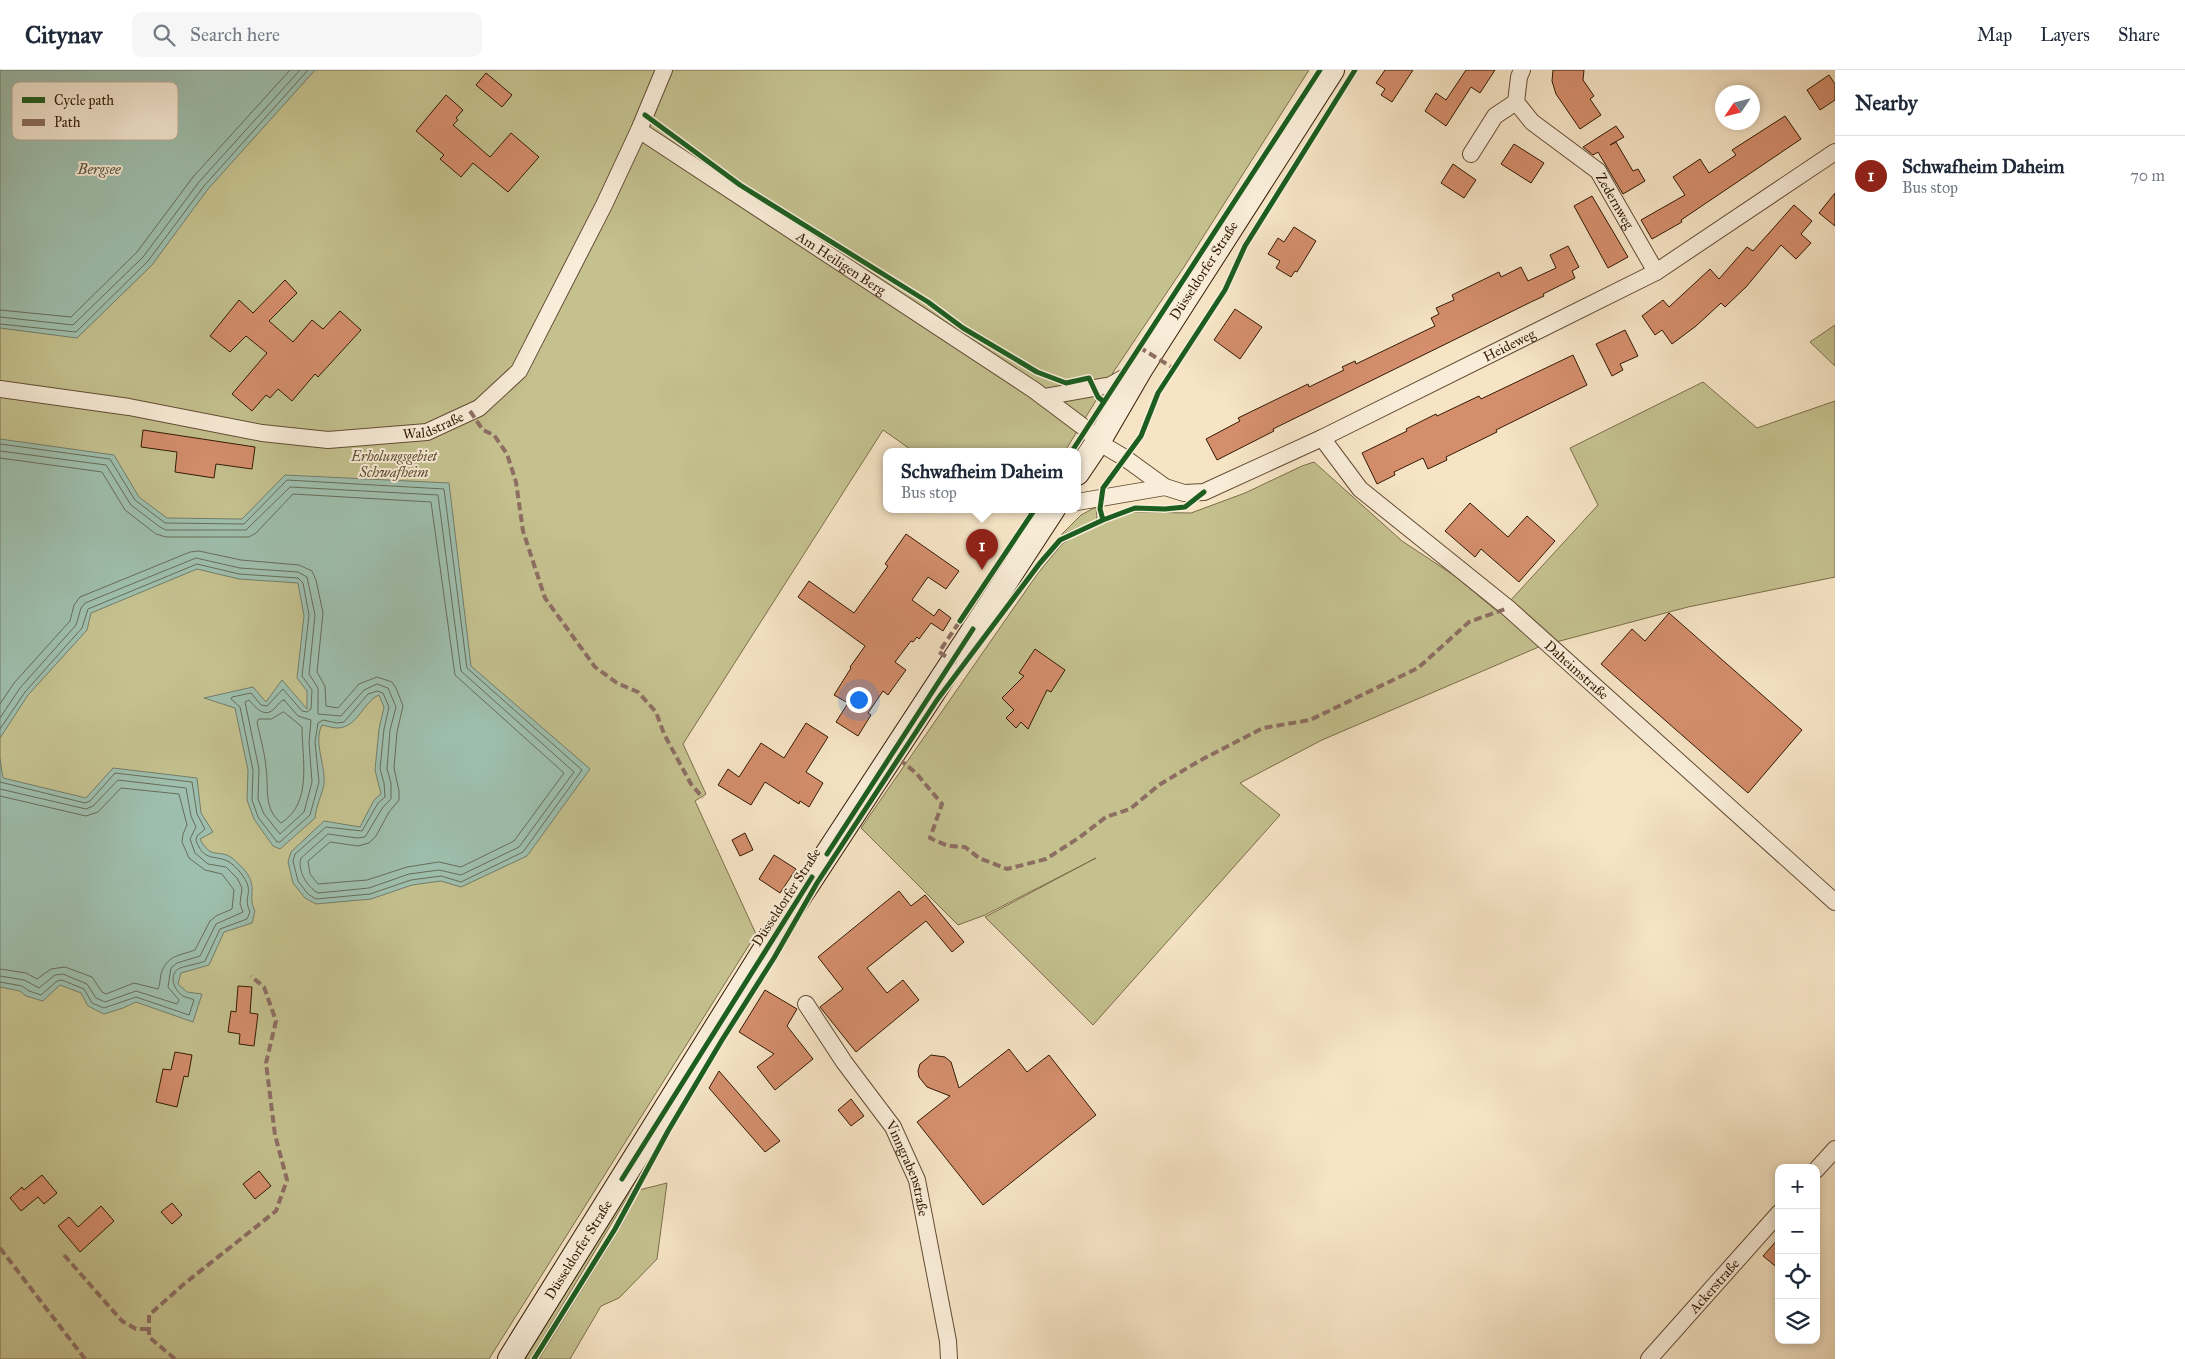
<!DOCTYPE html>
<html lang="en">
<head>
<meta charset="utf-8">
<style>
  body { margin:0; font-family:"IM FELL Great Primer",serif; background:#f6f6f7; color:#1f2937 }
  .controls { position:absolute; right:15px; bottom:15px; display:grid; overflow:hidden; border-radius:10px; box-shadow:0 2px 8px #0003 }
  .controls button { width:45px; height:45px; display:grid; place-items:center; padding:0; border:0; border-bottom:1px solid #e0e1e3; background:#fff; color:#1f2937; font:25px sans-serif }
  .compass { position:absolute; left:1715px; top:15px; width:45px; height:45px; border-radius:50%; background:#fff; box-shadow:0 2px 8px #0003; rotate:235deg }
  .you { position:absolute; left:858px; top:629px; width:18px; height:18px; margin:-12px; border:4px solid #fff; border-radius:50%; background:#1a73e8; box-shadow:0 0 0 8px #1a73e833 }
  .badge { display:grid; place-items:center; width:32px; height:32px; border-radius:50%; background:#8f2418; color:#fff; font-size:16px; font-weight:700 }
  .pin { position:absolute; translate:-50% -41px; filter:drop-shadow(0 1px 2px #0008) }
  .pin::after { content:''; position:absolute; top:26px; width:18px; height:15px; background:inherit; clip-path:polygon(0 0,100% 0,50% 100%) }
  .popup { position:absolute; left:883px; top:378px; width:198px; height:65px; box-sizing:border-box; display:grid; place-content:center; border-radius:10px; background:#fff; filter:drop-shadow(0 1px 4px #0005); font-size:16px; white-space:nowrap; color:#747a83 }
  .popup b { font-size:19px; color:#1f2937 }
  .popup::after { content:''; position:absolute; left:50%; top:100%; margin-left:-10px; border:10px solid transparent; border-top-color:#fff }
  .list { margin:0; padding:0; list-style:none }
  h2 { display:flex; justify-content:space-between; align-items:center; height:65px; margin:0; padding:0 20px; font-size:21px }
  h2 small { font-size:16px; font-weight:400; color:#747a83 }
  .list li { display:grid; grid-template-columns:32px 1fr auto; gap:15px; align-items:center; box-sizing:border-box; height:80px; padding:0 20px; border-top:1px solid #e0e1e3 }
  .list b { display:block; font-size:19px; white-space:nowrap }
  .list p { margin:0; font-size:16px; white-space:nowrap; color:#747a83 }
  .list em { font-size:16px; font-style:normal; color:#747a83 }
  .icon { flex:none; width:28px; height:28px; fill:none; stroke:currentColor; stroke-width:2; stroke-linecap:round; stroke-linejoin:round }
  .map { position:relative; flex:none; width:1835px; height:1289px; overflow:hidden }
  header { display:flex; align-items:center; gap:30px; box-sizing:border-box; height:70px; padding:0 25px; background:#fff; border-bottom:1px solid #e0e1e3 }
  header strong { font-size:24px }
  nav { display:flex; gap:28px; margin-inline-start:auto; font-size:18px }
  .search { width:350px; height:45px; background:#f6f6f7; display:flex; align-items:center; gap:12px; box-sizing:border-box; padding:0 18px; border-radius:10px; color:#747a83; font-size:19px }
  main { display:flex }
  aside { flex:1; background:#fff }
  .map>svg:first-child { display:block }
  .green { fill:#c4c18f; stroke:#7c6e4a }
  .water { fill:#9ebfae; stroke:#737d6a }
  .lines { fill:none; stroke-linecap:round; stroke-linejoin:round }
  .shore { stroke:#686c59; stroke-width:1 }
  .building { fill:#d48e6c; stroke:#331a04 }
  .minor-casing { stroke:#644c34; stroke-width:18 }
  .secondary-casing { stroke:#331a04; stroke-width:26 }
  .minor { stroke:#f9edd9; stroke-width:16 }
  .secondary { stroke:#f9edd9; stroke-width:24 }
  .quiet { stroke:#8d6e63; stroke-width:4; stroke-dasharray:8 4; stroke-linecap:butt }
  .cycleway-casing { stroke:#f9edd9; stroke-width:8 }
  .cycleway { stroke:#1b5e20; stroke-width:5 }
  .labels { text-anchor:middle; stroke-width:4; stroke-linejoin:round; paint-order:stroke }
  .street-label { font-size:14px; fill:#331a04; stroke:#f9edd9 }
  .park-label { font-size:14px; font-style:italic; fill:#5e4c2e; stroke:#f9edd9 }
  .water-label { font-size:15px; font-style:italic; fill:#585440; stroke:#f9edd9 }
  .key { fill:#f9edd9; stroke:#beae99; stroke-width:1 }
  .key-label { font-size:14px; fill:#331a04 }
</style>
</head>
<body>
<header>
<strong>Citynav</strong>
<div class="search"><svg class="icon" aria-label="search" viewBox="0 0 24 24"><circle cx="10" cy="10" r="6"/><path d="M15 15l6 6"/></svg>Search here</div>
<nav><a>Map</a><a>Layers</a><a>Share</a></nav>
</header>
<main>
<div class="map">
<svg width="1835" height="1289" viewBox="0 0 1835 1289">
  <rect width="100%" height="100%" fill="#f6e4c5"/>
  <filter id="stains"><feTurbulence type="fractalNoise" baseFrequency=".004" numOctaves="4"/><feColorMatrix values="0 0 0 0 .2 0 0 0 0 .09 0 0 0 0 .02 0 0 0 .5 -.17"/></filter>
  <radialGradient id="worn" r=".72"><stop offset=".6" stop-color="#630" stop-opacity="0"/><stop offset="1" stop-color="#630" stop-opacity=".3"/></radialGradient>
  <path class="green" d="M 0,0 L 1309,0 L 1184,197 L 1114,301 L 1065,381 L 913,381 L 883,360 L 683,674 L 706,724 L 695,731 L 756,864 L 489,1289 L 0,1289 Z
    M 1835,255 L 1835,296 L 1810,272 Z
    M 1703,312 L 1757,358 L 1835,331 L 1835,507 L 1688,537 L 1541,576 L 1322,670 L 1240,713 L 1280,745 L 1093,955 L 985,847 L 1096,788 L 985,845 L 958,855 L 861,758 L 1038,503 L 1062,474 L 1081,463 L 1131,442 L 1191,443 L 1245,423 L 1302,396 L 1314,392 L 1402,471 L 1455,506 L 1499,543 L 1598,435 L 1570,378 Z
    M 1096,437 L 1097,448 L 1094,451 L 1061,465 L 1081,445 Z
    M 650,1084 L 633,1118 L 530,1289 L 525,1289 Z
    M 667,1113 L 657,1189 L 619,1228 L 601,1236 L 570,1289 L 539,1289 L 621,1156 L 639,1120 Z"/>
  <path class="water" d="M 0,0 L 315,0 L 208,119 L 152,195 L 77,268 L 0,258 Z
    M 0,369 L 114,385 L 139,427 L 167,448 L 242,449 L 285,405 L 449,413 L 471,596 L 590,699 L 527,786 L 461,817 L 441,811 L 412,815 L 371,829 L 316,834 L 305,828 L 293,813 L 288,792 L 291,782 L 324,751 L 360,757 L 374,730 L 381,724 L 375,700 L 379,659 L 384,637 L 379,625 C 363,632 358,657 338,658 C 333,658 327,656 322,655 C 313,672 326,696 324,714 C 322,725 316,736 315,748 L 280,779 L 273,776 L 254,749 L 247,730 L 248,700 L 235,638 L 204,628 L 253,617 L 266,632 L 282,610 L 307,639 L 307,621 L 297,608 L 304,546 L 298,513 L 239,509 L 197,499 L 91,543 L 87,560 L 28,625 L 0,668 Z
    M 0,689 L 3,708 L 86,728 L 113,698 L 197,708 L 201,743 L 213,762 L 200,769 C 212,791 218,778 232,788 C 236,791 242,797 246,802 C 258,818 247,826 255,841 L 252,853 L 224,862 L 209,895 L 181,903 L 178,914 L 187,922 L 202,924 L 193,952 L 136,932 L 123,938 L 104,944 L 88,936 L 81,923 L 60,915 L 43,931 L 26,926 L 20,921 L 0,917 Z"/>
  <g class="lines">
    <path class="shore" d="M 0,240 L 71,247 L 137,182 L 193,107 L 290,0
      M 0,247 L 73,255 L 143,187 L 199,112 L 300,0
      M 0,254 L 76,262 L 148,191 L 204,116 L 308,0
      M 0,374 L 110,389 L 135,430 L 165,453 L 244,454 L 287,410 L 444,419 L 467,598 L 582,700 L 523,782 L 461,812 L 441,806 L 411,810 L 370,824 L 316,829 L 308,824 L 298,811 L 293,791 L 295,784 L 326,757 L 362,761 L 378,733 L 385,727 L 384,713 L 380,699 L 384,659 L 389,637 L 383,623 L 377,621 L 368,624 L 344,652 L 337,653 L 323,650 L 318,653 L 315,672 L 319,712 L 310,745 L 280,772 L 277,772 L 258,747 L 252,730 L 253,700 L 240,637 L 231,629 L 232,627 L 251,623 L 261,635 L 267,636 L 283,619 L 302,641 L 307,642 L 311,639 L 312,620 L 302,606 L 309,545 L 303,513 L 298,508 L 239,504 L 197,494 L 88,539 L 82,558 L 25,622 L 0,659
      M 0,381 L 106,395 L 131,435 L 160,457 L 166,460 L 246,460 L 290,417 L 438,425 L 461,601 L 574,702 L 519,777 L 461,805 L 439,800 L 409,804 L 369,818 L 318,823 C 307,817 297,800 301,788 L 328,764 L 357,768 L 365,767 L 383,737 L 391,729 L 391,713 L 387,699 L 390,660 L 396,637 L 388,618 L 377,614 L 364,620 L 341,646 L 318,644 L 318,618 L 309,604 L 315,545 L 307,507 L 298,502 L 240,498 L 196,488 L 85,533 L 81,538 L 76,555 L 20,618 L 0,648
      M 0,388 L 102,402 L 125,440 L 156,464 L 166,467 L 249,467 L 256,463 L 293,424 L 431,432 L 455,605 L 564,703 L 514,771 L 461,797 L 439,792 L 407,797 L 367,810 L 318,814 L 310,804 L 308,791 L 330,772 L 358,776 L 369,773 L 376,766 L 389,742 L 399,730 L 399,721 L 394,698 L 397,662 L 403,636 L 396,618 L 392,612 L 377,607 L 359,614 L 338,638 L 326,636 L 325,616 L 317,602 L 323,543 L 316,510 L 312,501 L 299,495 L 241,490 L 199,481 L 190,482 L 80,527 L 74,535 L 70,551 L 14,613 L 0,634
      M 284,630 L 298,646 L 311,650 L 309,672 L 312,712 L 304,742 L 280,764 L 264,744 L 258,729 L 259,699 L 245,632 L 249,630 C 256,638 265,649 275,638 C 279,634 280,631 284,630 Z
      M 284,642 L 302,657 C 302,689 313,733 281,753 C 263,738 269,719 266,698 C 265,683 260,667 257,652 L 259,649 L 271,649 Z
      M 0,712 L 85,733 L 90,731 L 115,703 L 192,712 L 197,744 L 205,759 L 197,766 C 195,771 197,773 199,777 C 206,791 218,785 229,792 C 236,796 246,808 248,816 C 250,826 244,829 250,842 L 247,849 L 220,859 L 205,891 C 199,894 183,896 178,899 C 168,907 175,921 183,926 C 187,928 191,928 194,930 L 189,945 L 136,927 L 104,938 L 92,933 L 84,919 L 62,910 L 57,911 L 41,925 L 29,921 L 22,916 L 0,912
      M 0,719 L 86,739 L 93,736 L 118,710 L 186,718 L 191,746 L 196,757 L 190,769 L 195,783 L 208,794 L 226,797 L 237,808 L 242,818 L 240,834 L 243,842 L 216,854 L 200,886 L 177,893 L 171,898 L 168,917 L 179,930 L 177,934 L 136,921 L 105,932 L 96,928 L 87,914 L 63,904 L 55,905 L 39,918 L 24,910 L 0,906
      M 0,726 L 86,746 L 98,742 L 121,718 L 179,724 L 187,755 L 183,764 L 182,772 L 189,788 L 205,800 L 222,804 L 234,820 L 232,839 L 216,846 L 210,851 L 195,880 C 179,886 167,885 161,904 C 160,909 160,915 158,919 L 134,913 L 106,924 L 102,922 L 92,907 L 65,897 L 51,899 L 37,909 L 26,903 L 0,899"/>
  </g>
  <path class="building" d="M 1385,0 L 1413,0 L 1392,32 L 1381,25 L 1385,19 L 1376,13 Z
    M 1466,0 L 1495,0 L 1480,23 L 1471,17 L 1446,56 L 1425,41 L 1436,23 L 1446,30 Z
    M 1553,0 L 1584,0 L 1583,10 L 1594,26 L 1590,29 L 1601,45 L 1580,59 L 1556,24 L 1552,11 Z
    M 486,3 L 512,25 L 502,37 L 476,15 Z
    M 1829,5 L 1835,14 L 1835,30 L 1820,40 L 1807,20 Z
    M 446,25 L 463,40 L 456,48 L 458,50 L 453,55 L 490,87 L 511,63 L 539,87 L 508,122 L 473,93 L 461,107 L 440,89 L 444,85 L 416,61 Z
    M 1785,46 L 1801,69 L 1681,150 L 1682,152 L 1652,169 L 1641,150 L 1685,125 L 1673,107 L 1700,89 L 1709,103 L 1736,85 L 1732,80 Z
    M 1616,56 L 1624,67 L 1610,75 L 1616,72 L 1633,101 L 1638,99 L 1645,111 L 1623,124 L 1598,82 L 1593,85 L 1583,77 Z
    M 1514,74 L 1544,93 L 1531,113 L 1501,94 Z
    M 1453,94 L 1476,110 L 1464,128 L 1441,113 Z
    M 1835,123 L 1835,156 L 1819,143 Z
    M 1592,126 L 1628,187 L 1608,198 L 1574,136 Z
    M 1794,135 L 1812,151 L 1801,164 L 1811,173 L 1796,189 L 1781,175 L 1746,217 L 1725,237 L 1721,233 L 1696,256 L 1672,274 L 1662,260 L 1655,265 L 1642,246 L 1663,230 L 1669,237 L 1710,199 L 1719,209 L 1747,177 L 1753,181 Z
    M 1294,157 L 1316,171 L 1297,202 L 1295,201 L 1291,207 L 1276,198 L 1280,191 L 1268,184 L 1278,168 L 1284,172 Z
    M 1568,176 L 1579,197 L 1572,201 L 1575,208 L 1543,224 L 1544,226 L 1531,232 L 1273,359 L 1274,361 L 1217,390 L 1206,369 L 1240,351 L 1238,348 L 1308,314 L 1309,317 L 1344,300 L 1342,297 L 1355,291 L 1356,294 L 1435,256 L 1431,248 L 1439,244 L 1436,238 L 1454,230 L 1452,225 L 1499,202 L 1501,207 L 1521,197 L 1528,211 L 1556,198 L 1550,185 Z
    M 285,210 L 297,223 L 269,251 L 293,272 L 312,250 L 323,259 L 340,241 L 361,260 L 318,307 L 315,304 L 292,331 L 278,319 L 270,328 L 266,325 L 252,341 L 232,324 L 267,283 L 246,266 L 230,282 L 210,266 L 239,230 L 253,243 Z
    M 1235,239 L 1262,257 L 1240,289 L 1214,270 Z
    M 1625,260 L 1638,286 L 1620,294 L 1623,300 L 1612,306 L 1596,274 Z
    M 1573,285 L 1587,315 L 1496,360 L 1497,362 L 1446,387 L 1447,390 L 1428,399 L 1423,388 L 1394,402 L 1395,405 L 1377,414 L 1362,383 L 1407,361 L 1406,359 L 1436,344 L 1437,346 L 1479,326 L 1481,329 Z
    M 143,360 L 255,377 L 252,399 L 216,394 L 214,408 L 175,402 L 177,382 L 141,377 Z
    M 1470,433 L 1508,467 L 1527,446 L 1555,471 L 1519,512 L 1481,479 L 1475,487 L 1445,461 Z
    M 906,464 L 959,501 L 946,519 L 928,507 L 912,530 L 934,546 L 939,539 L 951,548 L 943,561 L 931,553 L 919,569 L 917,567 L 913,572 L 911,571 L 895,592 L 906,600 L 888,625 L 883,621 L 868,643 L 871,645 L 858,666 L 836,652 L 848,633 L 834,625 L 851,598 L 850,597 L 865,576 L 798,527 L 809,511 L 854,543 L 888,496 L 885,494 Z
    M 1669,543 L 1802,660 L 1748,723 L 1601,594 L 1632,559 L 1645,571 Z
    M 1035,579 L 1065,600 L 1051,622 L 1047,620 L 1028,659 L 1021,652 L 1016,658 L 1006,648 L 1014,640 L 1002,628 L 1024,606 L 1019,603 Z
    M 806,653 L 828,667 L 806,702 L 823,713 L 809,737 L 800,731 L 799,734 L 765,712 L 751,735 L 718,715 L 728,699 L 739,707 L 761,673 L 784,688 Z
    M 745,763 L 753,780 L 740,786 L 732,770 Z
    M 774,785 L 796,799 L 780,823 L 759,809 Z
    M 899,821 L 911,836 L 925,825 L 964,872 L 952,882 L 926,851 L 867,898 L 887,923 L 903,910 L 919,930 L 856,982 L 820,937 L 843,919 L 818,887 Z
    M 238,916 L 252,917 L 250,943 L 258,944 L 254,976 L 239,974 L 240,964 L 228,962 L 231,941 L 236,942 Z
    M 765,920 L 797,939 L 787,956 L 813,989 L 775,1020 L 757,997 L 774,984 L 739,962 Z
    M 1009,979 L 1027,1002 L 1049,985 L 1096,1045 L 983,1135 L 917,1052 L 950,1026 L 927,1017 L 919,1007 L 918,1001 L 920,994 L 931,985 L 945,987 L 951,992 L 959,1018 Z
    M 175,982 L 192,985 L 188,1007 L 184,1006 L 177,1037 L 156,1032 L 163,999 L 171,1000 Z
    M 719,1001 L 780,1071 L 765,1082 L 709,1018 Z
    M 851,1029 L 864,1046 L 851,1056 L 838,1040 Z
    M 259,1101 L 271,1116 L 255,1129 L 243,1114 Z
    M 42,1105 L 57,1123 L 44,1134 L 38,1127 L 21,1141 L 10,1128 L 22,1117 L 24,1120 Z
    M 172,1133 L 182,1145 L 172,1154 L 161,1142 Z
    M 101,1136 L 114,1151 L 80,1182 L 58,1156 L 69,1147 L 78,1157 Z
    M 1779,1168 L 1779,1199 L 1763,1186 Z"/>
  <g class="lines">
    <g class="minor-casing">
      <g id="minor">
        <path id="s1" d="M 1522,0 L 1519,7 L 1516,32 L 1532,52 L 1598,101 L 1656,202"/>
        <path id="s2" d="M 639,60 L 1034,320 L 1086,359 L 1098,372 L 1125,388 L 1165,417 L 1184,423 L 1204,422 L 1322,368 L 1656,202 L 1835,82"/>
        <path d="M 1471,84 L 1495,46 L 1516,32"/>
        <path id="s3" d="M 0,319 L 129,337 L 262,363 L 328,370 L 427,362 L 479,338 L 519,301 L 604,135 L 639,60 L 664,0"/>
        <path d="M 1044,327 L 1111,315 L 1139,299"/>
        <path id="s4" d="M 1322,368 L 1360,419 L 1508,538 L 1835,832"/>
        <path d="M 1077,432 L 1165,417"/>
        <path id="s5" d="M 806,934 L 844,992 L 893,1057 L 917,1110 L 948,1271 L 949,1289"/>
        <path d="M 1816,1100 L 1835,1079"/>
        <path id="s6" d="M 1649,1289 L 1779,1143"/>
      </g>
    </g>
    <g class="secondary-casing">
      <g id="secondary">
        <path id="s7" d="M 1077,403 L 1098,372 L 1141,298 L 1332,0"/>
        <path id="s8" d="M 510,1289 L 769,873 L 1053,439"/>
      </g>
    </g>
    <use href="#minor" class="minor"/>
    <use href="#secondary" class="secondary"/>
    <path class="quiet" d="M 1139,277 L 1173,298
      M 470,341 L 483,360 L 494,365 L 507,384 L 516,412 L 523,461 L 545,528 L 595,597 L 617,613 L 638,622 L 656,642 L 664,664 L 691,714 L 703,728
      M 956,593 L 939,582 L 960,551
      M 899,689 L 916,703 L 942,734 L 930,768 L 948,776 L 965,777 L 979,788 L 1007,799 L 1046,789 L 1080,767 L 1106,747 L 1130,739 L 1159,715 L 1199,691 L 1263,658 L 1310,650 L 1418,598 L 1469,552 L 1508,538
      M 0,1178 L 85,1289
      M 64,1185 L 122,1251 L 136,1259 L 149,1259
      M 175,1289 L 149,1267 L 149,1245 L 184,1214 L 276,1141 L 287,1110 L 275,1065 L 266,993 L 276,951 L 264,917 L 251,906"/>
    <g class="cycleway-casing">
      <path id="cycleway" d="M 645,45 L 740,115 L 928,232 L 963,258 L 1037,302 L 1066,313 L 1089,308 L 1098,327 L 1104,332
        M 1072,381 L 1320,0
        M 1103,450 L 1135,438 L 1165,439 L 1185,437 L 1204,422
        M 960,551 L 1035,439
        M 827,784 L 973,559
        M 622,1109 L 812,807
        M 534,1289 L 615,1159 L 668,1061 L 722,970 L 774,888 L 817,813 L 937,630 L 1040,493 L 1060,470 L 1103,450 L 1100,439 L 1103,418 L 1141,366 L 1158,323 L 1225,220 L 1245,176 L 1355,0"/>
    </g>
    <use href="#cycleway" class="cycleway"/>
  </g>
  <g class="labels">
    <g class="street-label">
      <text dy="5" stroke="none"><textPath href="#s1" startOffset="175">Zedernweg</textPath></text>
      <text dy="5" stroke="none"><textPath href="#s2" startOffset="242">Am Heiligen Berg</textPath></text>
      <text dy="5" stroke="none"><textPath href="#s7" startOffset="239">Düsseldorfer Straße</textPath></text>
      <text dy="5" stroke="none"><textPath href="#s2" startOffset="1015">Heideweg</textPath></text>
      <text dy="5" stroke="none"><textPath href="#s3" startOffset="439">Waldstraße</textPath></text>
      <text dy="5" stroke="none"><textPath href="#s4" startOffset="346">Daheimstraße</textPath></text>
      <text transform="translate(786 827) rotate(-57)" y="5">Düsseldorfer Straße</text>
      <text dy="5" stroke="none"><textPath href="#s5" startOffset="195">Vinngrabenstraße</textPath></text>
      <text dy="5" stroke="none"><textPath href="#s8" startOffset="129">Düsseldorfer Straße</textPath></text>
      <text dy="5" stroke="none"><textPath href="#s6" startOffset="98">Ackerstraße</textPath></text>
    </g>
    <g class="park-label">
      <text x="394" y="391">Erholungsgebiet<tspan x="394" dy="16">Schwafheim</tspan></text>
    </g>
    <g class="water-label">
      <text x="99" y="104">Bergsee</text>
    </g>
  </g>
  <rect x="12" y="12" width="166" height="58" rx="8" class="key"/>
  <rect x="22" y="27" width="23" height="6" fill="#1b5e20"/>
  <rect x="22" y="49" width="23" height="7" fill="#8d6e63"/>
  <g class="key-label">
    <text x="54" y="35">Cycle path</text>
    <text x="54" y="57">Path</text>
  </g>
  <rect width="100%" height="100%" filter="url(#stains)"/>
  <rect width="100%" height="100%" fill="url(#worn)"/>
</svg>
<div class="controls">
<button>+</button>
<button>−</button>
<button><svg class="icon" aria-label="locate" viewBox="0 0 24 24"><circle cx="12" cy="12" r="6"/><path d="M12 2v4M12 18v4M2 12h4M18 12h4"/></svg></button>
<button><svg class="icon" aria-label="layers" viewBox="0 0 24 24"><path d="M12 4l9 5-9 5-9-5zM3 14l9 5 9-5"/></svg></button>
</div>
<svg class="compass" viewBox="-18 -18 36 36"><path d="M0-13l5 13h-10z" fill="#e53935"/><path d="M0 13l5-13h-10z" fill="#747a83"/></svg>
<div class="you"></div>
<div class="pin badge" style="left:982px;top:500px">1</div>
<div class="popup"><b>Schwafheim Daheim</b>Bus stop</div>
</div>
<aside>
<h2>Nearby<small></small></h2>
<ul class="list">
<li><span class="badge">1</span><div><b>Schwafheim Daheim</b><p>Bus stop</p></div><em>70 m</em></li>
</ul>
</aside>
</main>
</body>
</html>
